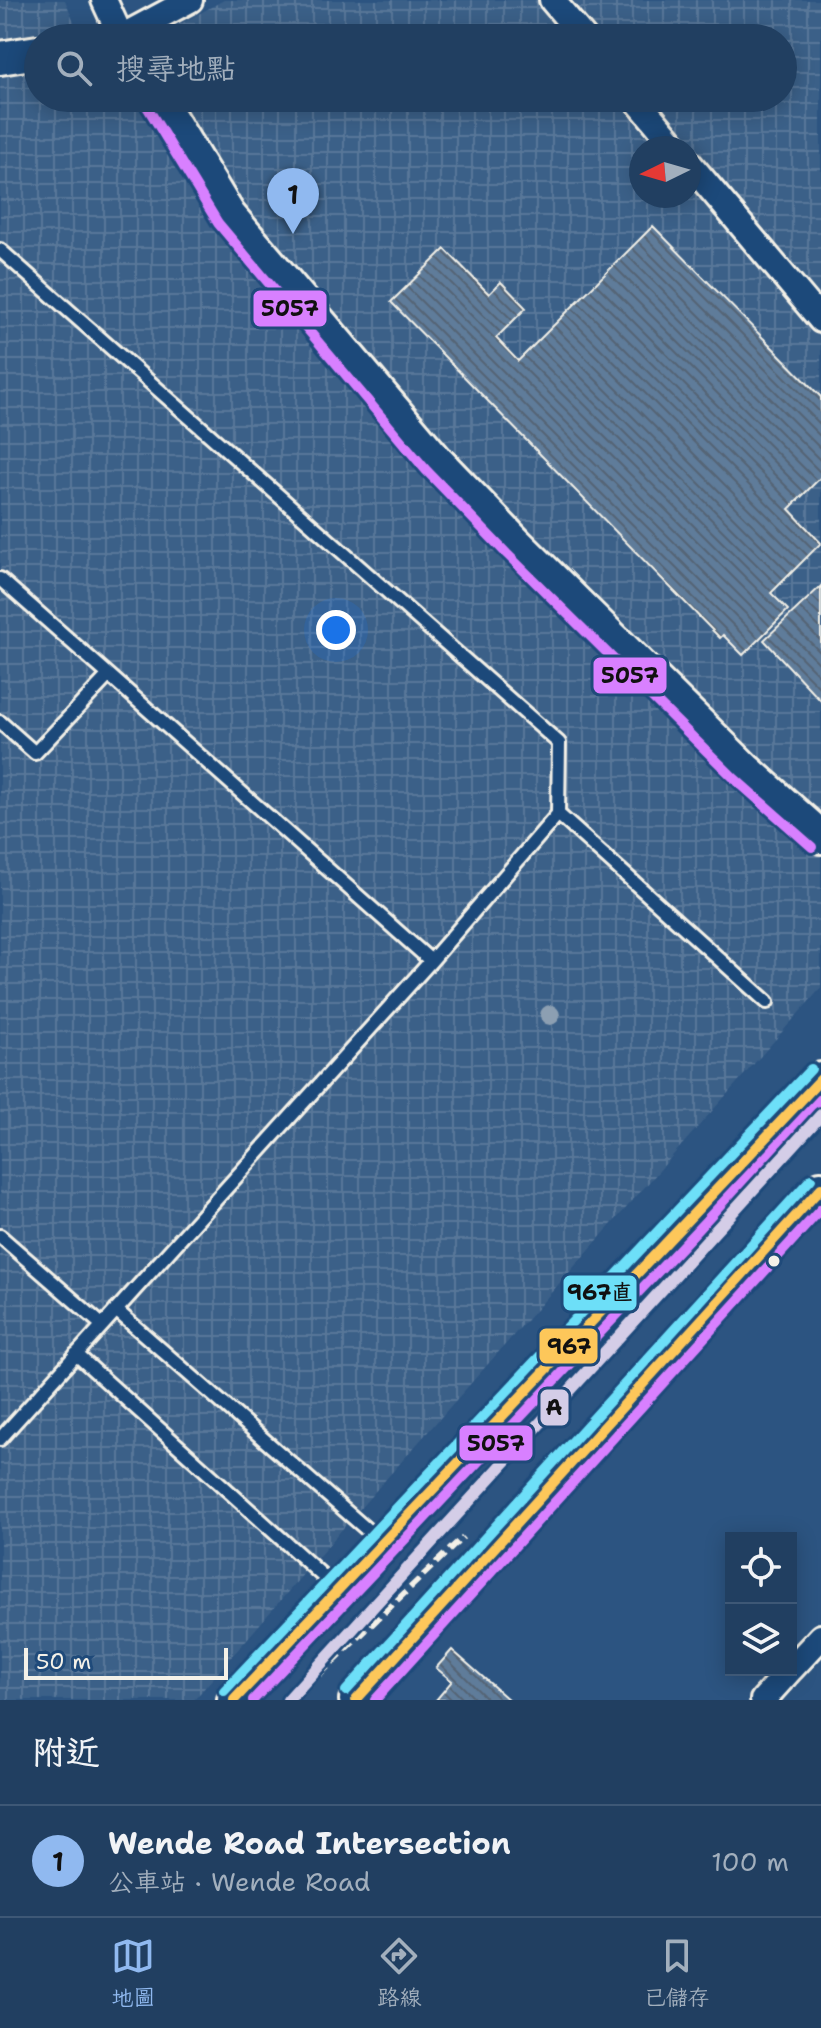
<!DOCTYPE html>
<html lang="zh-TW">
<head>
<meta charset="utf-8">
<style>
  body { margin:0; font-family:"Shantell Sans","LXGW WenKai TC",sans-serif; background:#2d4a6a; color:#f1f3f6 }
  .controls { position:absolute; right:24px; bottom:24px; display:grid; overflow:hidden; border-radius:0px; box-shadow:0 4px 20px #0003 }
  .controls button { width:72px; height:72px; display:grid; place-items:center; padding:0; border:0; border-bottom:2px solid #3e5876; background:#213f61; color:#f1f3f6; font:40px sans-serif }
  .compass { position:absolute; left:629px; top:136px; width:72px; height:72px; border-radius:50%; background:#213f61; box-shadow:0 4px 20px #0003; rotate:265deg }
  .scale { position:absolute; left:24px; bottom:20px; width:204px; box-sizing:border-box; padding-left:8px; border:4px solid #f4f1e8; border-top:0; font-size:22px; line-height:28px; white-space:nowrap; color:#f4f1e8; -webkit-text-stroke:6px #1f4a7a; paint-order:stroke }
  .you { position:absolute; left:336px; top:630px; width:28px; height:28px; margin:-20px; border:6px solid #fff; border-radius:50%; background:#1a73e8; box-shadow:0 0 0 12px #1a73e833 }
  .badge { display:grid; place-items:center; width:52px; height:52px; border-radius:50%; background:#90b9f0; color:#111; font-size:26px; font-weight:700 }
  .pin { position:absolute; translate:-50% -66px; filter:drop-shadow(0 2px 4px #0008) }
  .pin::after { content:''; position:absolute; top:42px; width:28px; height:24px; background:inherit; clip-path:polygon(0 0,100% 0,50% 100%) }
  .list { margin:0; padding:0; list-style:none }
  h2 { display:flex; justify-content:space-between; align-items:center; height:104px; margin:0; padding:0 32px; font-size:34px }
  h2 small { font-size:26px; font-weight:400; color:#a2afbd }
  .list li { display:grid; grid-template-columns:52px 1fr auto; gap:24px; align-items:center; box-sizing:border-box; height:112px; padding:0 32px; border-top:2px solid #3e5876 }
  .list b { display:block; font-size:30px; white-space:nowrap }
  .list p { margin:0; font-size:26px; white-space:nowrap; color:#a2afbd }
  .list em { font-size:26px; font-style:normal; color:#a2afbd }
  .icon { flex:none; width:44px; height:44px; fill:none; stroke:currentColor; stroke-width:2; stroke-linecap:round; stroke-linejoin:round }
  .map { position:relative; flex:none; width:821px; height:1700px; overflow:hidden }
  .search { position:absolute; background:#213f61; box-shadow:0 4px 20px #0003; left:24px; right:24px; top:24px; height:88px; display:flex; align-items:center; gap:20px; box-sizing:border-box; padding:0 28px; border-radius:44px; color:#a2afbd; font-size:30px }
  .sheet { height:216px; background:#213f61 }
  nav { display:flex; justify-content:space-around; align-items:center; box-sizing:border-box; height:112px; border-top:2px solid #3e5876; background:#213f61; font-size:22px; color:#a2afbd }
  nav a { display:grid; justify-items:center; gap:4px }
  nav .on { color:#90b9f0 }
  .map>svg:first-child { display:block }
  .industrial { fill:url(#industrial-grid); fill-rule:evenodd }
  .building { fill:url(#building-back-hatch); stroke:#f4f1e8; stroke-width:2 }
  .lines { fill:none; stroke-linecap:round; stroke-linejoin:round }
  .lane-casing { stroke:#f4f1e8; stroke-width:18 }
  .street-casing { stroke:#f4f1e8; stroke-width:30 }
  .secondary-casing { stroke:#f4f1e8; stroke-width:38 }
  .lane { stroke:#1f4a7a; stroke-width:12 }
  .street { stroke:#1f4a7a; stroke-width:24 }
  .secondary { stroke:#1f4a7a; stroke-width:32 }
  .rail { stroke:#f4f1e8; stroke-width:6; stroke-dasharray:12 6; stroke-linecap:butt }
  .bus-1-casing { stroke:#1f4a7a; stroke-width:16 }
  .bus-2-casing { stroke:#1f4a7a; stroke-width:16 }
  .bus-3-casing { stroke:#1f4a7a; stroke-width:16 }
  .bus-1 { stroke:#fdc75a; stroke-width:10 }
  .bus-2 { stroke:#d880ff; stroke-width:10 }
  .bus-3 { stroke:#6ddff8; stroke-width:10 }
  .metro-1-casing { stroke:#1f4a7a; stroke-width:18 }
  .metro-1 { stroke:#d4cde7; stroke-width:12 }
  .tree { fill:#8c9fb2 }
  .bus-dot { fill:#f4f1e8; stroke:#1f4a7a; stroke-width:3 }
  .line-badge { stroke:#1f4a7a; stroke-width:3 }
  .pale-badge-label { font-size:22px; text-anchor:middle; font-weight:bold; fill:#111 }
</style>
</head>
<body>
<div class="map">
<svg width="821" height="1700" viewBox="0 0 821 1700">
  <defs>
    <pattern id="industrial-grid" width="8" height="8" patternUnits="userSpaceOnUse" patternTransform="scale(2)"><rect width="8" height="8" fill="#3b6088"/><path d="M0 4h8M4 0v8" fill="none" stroke="#587799"/></pattern>
    <pattern id="building-back-hatch" width="6" height="6" patternUnits="userSpaceOnUse" patternTransform="scale(2)"><rect width="6" height="6" fill="#5e7b9a"/><path d="M-1 5l2 2M0 0l6 6M5-1l2 2" fill="none" stroke="#556474"/></pattern>
  </defs>
  <rect width="100%" height="100%" fill="#2c5481"/>
  <filter id="ink" filterUnits="userSpaceOnUse"><feTurbulence type="fractalNoise" baseFrequency=".0125" numOctaves="2"/><feDisplacementMap in="SourceGraphic" scale="16" xChannelSelector="R" yChannelSelector="G"/><feConvolveMatrix kernelMatrix="1 2 1 2 8 2 1 2 1" color-interpolation-filters="sRGB"/></filter>
  <g filter="url(#ink)">
    <path class="industrial" d="M 0,0 L 65,0 L 81,38 L 38,38 L 38,98 L 783,98 L 783,38 L 155,38 L 224,0 L 821,0 L 821,988 L 371,1496 L 194,1700 L 0,1700 ZM 641,148 L 689,148 L 689,196 L 641,196 Z"/>
    <path class="building" d="M 653,226 L 821,397 L 821,477 L 789,509 L 821,543 L 771,593 L 788,610 L 743,655 L 723,635 L 720,638 L 391,302 L 445,249 L 489,294 L 501,282 L 526,308 L 496,338 L 518,361 Z
      M 821,586 L 821,701 L 764,640 Z
      M 452,1650 L 509,1700 L 436,1700 L 452,1681 L 436,1668 Z"/>
    <g class="lines">
      <g class="lane-casing">
        <path id="lane" d="M 0,250 L 559,743 L 558,814 L 431,961 L 0,1439
          M 0,579 L 109,675
          M 0,722 L 35,753 L 109,675 L 431,961
          M 558,814 L 767,1002
          M 0,1236 L 102,1325
          M 116,1310 L 381,1542
          M 76,1354 L 335,1587"/>
      </g>
      <g class="street-casing">
        <path id="street" d="M 104,0 L 121,37 L 190,0
          M 552,0 L 584,38
          M 635,98 L 677,148
          M 689,163 L 821,320
          M 791,1669 L 821,1637
          M 763,1700 L 790,1670"/>
      </g>
      <g class="secondary-casing">
        <path id="secondary" d="M 118,38 L 121,38
          M 0,58 L 38,52
          M 158,98 L 229,215 L 437,461 L 517,544 L 745,769 L 821,837
          M 234,1700 L 296,1632 L 821,1079
          M 356,1700 L 821,1188"/>
      </g>
      <use href="#lane" class="lane"/>
      <use href="#street" class="street"/>
      <use href="#secondary" class="secondary"/>
      <path class="rail" d="M 293,1700 L 463,1537"/>
      <g class="bus-1-casing">
        <path id="bus-1" d="M 234,1700 L 821,1079
          M 356,1700 L 821,1188"/>
      </g>
      <g class="bus-2-casing">
        <path id="bus-2" d="M 146,105 L 218,223 L 426,470 L 507,554 L 735,779 L 812,847
          M 253,1700 L 821,1099
          M 375,1700 L 821,1209"/>
      </g>
      <g class="bus-3-casing">
        <path id="bus-3" d="M 224,1691 L 811,1069
          M 346,1691 L 811,1179"/>
      </g>
      <use href="#bus-1" class="bus-1"/>
      <use href="#bus-2" class="bus-2"/>
      <use href="#bus-3" class="bus-3"/>
      <g class="metro-1-casing">
        <path id="metro-1" d="M 288,1700 L 821,1115"/>
      </g>
      <use href="#metro-1" class="metro-1"/>
    </g>
    <circle class="tree" cx="550" cy="1015" r="10"/>
  </g>
  <circle class="bus-dot" cx="774" cy="1261" r="7"/>
  <g class="line-badge">
    <rect x="252" y="289" width="76" height="39" rx="8" fill="#d880ff"/>
    <rect x="592" y="656" width="76" height="39" rx="8" fill="#d880ff"/>
    <rect x="562" y="1274" width="76" height="38" rx="8" fill="#6ddff8"/>
    <rect x="538" y="1327" width="61" height="38" rx="8" fill="#fdc75a"/>
    <rect x="539" y="1388" width="31" height="39" rx="8" fill="#d4cde7"/>
    <rect x="458" y="1424" width="76" height="38" rx="8" fill="#d880ff"/>
  </g>
  <g class="pale-badge-label">
    <text x="290" y="316">5057</text>
    <text x="630" y="683">5057</text>
    <text x="600" y="1300">967直</text>
    <text x="569" y="1354">967</text>
    <text x="554" y="1415">A</text>
    <text x="496" y="1451">5057</text>
  </g>
</svg>
<div class="controls">
<button><svg class="icon" aria-label="locate" viewBox="0 0 24 24"><circle cx="12" cy="12" r="6"/><path d="M12 2v4M12 18v4M2 12h4M18 12h4"/></svg></button>
<button><svg class="icon" aria-label="layers" viewBox="0 0 24 24"><path d="M12 4l9 5-9 5-9-5zM3 14l9 5 9-5"/></svg></button>
</div>
<svg class="compass" viewBox="-18 -18 36 36"><path d="M0-13l5 13h-10z" fill="#e53935"/><path d="M0 13l5-13h-10z" fill="#a2afbd"/></svg>
<div class="scale">50 m</div>
<div class="you"></div>
<div class="pin badge" style="left:293px;top:234px">1</div>
<div class="search"><svg class="icon" aria-label="search" viewBox="0 0 24 24"><circle cx="10" cy="10" r="6"/><path d="M15 15l6 6"/></svg>搜尋地點</div>
</div>
<section class="sheet">
<h2>附近<small></small></h2>
<ul class="list">
<li><span class="badge">1</span><div><b>Wende Road Intersection</b><p>公車站 · Wende Road</p></div><em>100 m</em></li>
</ul>
</section>
<nav>
<a class="on"><svg class="icon" aria-label="map" viewBox="0 0 24 24"><path d="M3 6l6-2 6 2 6-2v14l-6 2-6-2-6 2zM9 4v14M15 6v14"/></svg>地圖</a>
<a><svg class="icon" aria-label="directions" viewBox="0 0 24 24"><path d="M12 3l9 9-9 9-9-9zM9 14v-3h6M13 9l2 2-2 2"/></svg>路線</a>
<a><svg class="icon" aria-label="saved" viewBox="0 0 24 24"><path d="M7 4h10v16l-5-4-5 4z"/></svg>已儲存</a>
</nav>
</body>
</html>
